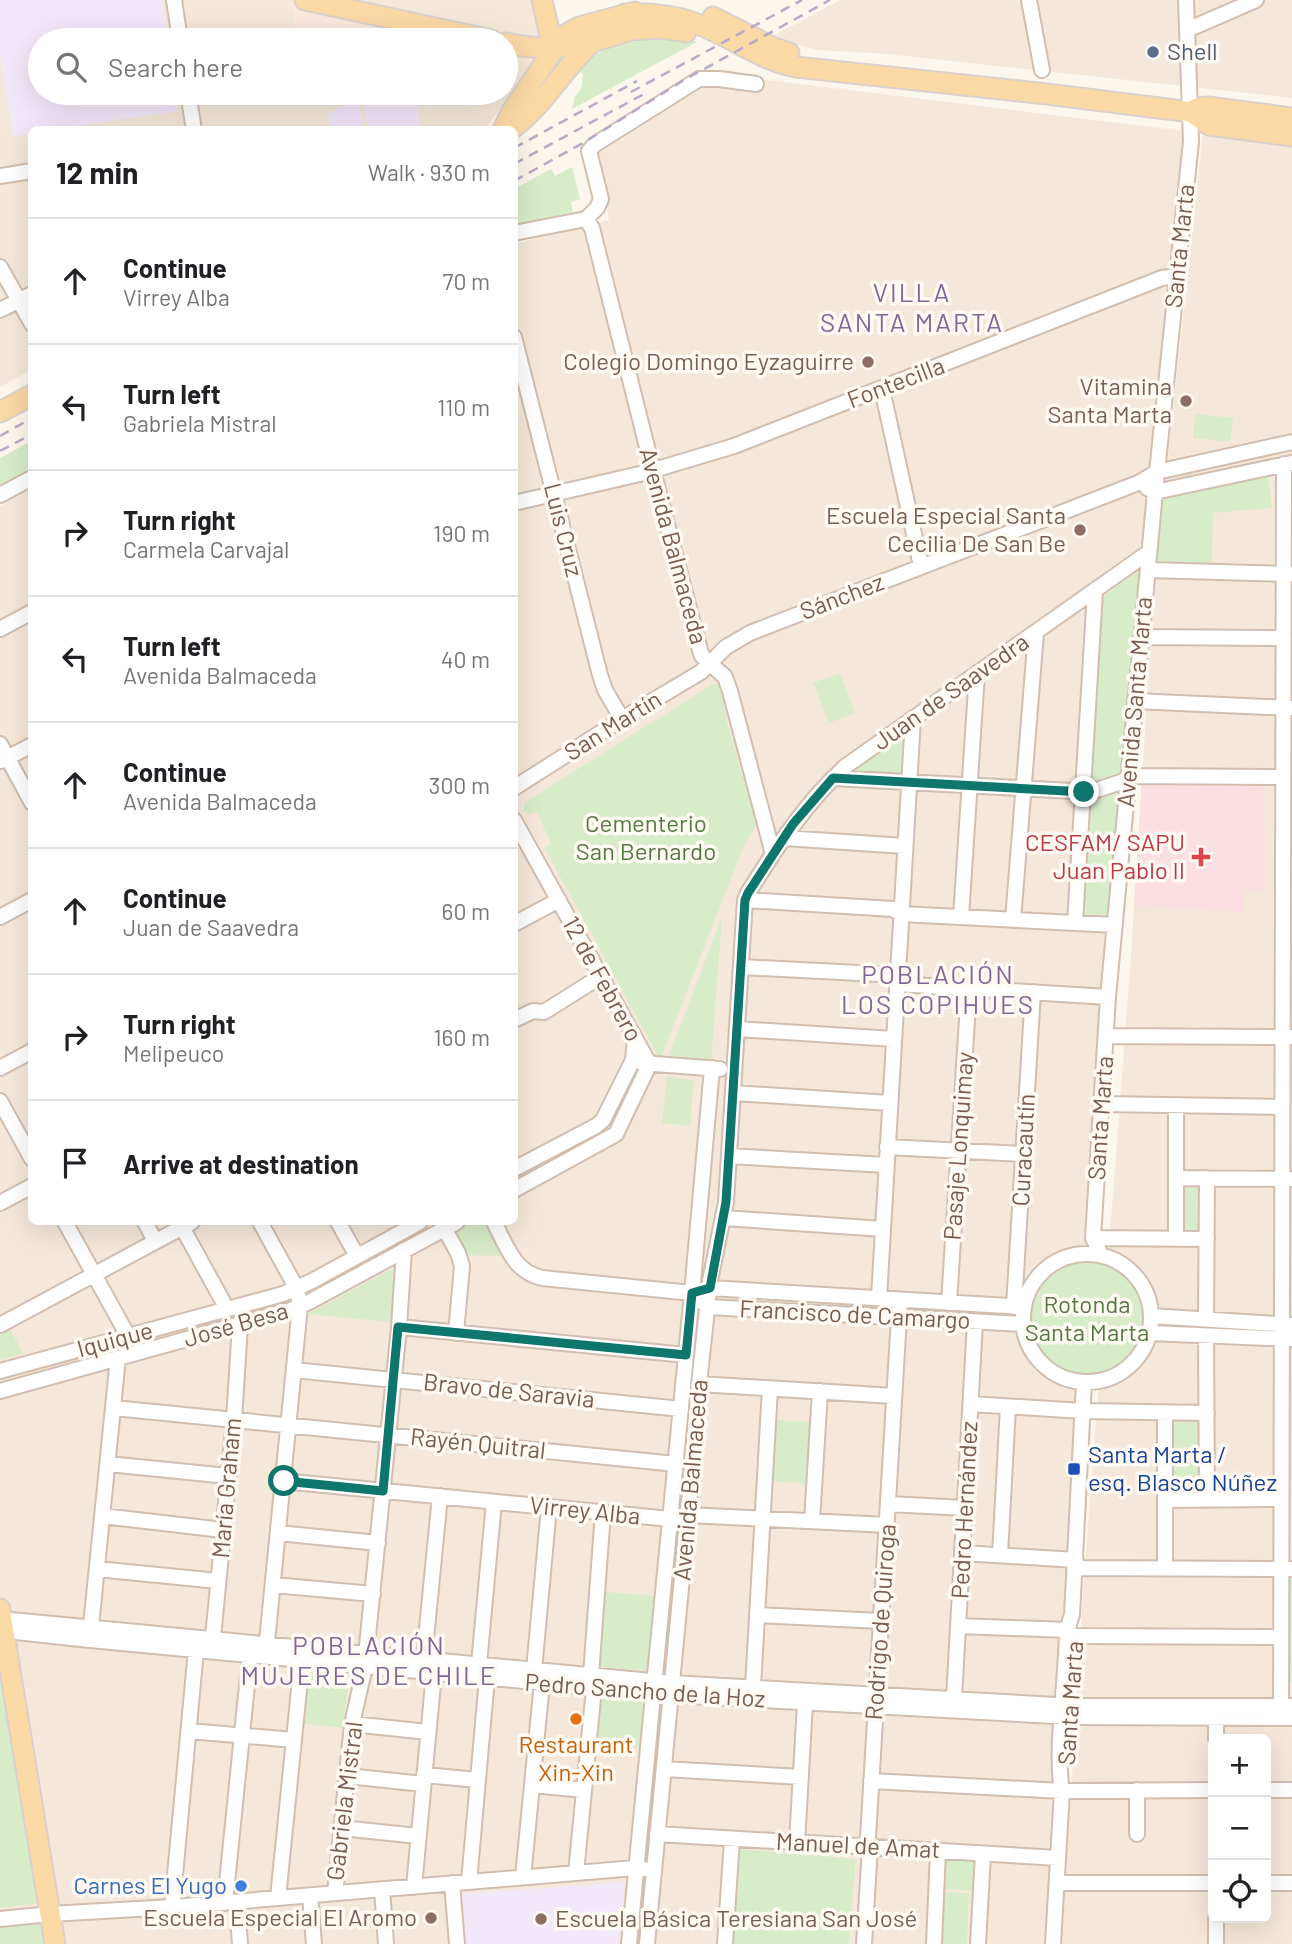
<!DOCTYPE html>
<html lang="en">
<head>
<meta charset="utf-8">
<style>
  body { margin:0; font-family:Barlow,sans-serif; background:#f2f2f2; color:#202124 }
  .controls { position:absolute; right:21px; bottom:21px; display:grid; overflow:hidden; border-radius:10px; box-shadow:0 7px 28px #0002 }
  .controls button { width:63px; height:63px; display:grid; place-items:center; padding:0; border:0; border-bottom:2px solid #e0e0e0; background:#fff; color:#202124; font:35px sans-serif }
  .stop { position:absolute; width:21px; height:21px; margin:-16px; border:5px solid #0f766e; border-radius:50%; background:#fff }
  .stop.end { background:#0f766e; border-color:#fff; box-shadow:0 2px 7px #0008 }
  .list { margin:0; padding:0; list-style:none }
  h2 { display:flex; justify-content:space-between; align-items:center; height:91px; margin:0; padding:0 28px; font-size:30px }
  h2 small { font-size:23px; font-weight:400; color:#757577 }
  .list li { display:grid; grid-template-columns:46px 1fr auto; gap:21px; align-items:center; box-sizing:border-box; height:126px; padding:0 28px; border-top:2px solid #e0e0e0 }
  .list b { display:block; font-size:26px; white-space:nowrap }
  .list p { margin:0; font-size:23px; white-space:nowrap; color:#757577 }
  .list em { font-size:23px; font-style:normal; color:#757577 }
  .icon { flex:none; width:38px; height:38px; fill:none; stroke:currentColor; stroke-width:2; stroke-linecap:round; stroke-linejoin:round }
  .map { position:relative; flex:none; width:1292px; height:1944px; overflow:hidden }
  .search { position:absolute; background:#fff; box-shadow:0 7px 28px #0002; left:28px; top:28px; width:490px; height:77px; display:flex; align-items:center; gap:18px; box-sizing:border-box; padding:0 24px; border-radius:38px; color:#757577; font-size:26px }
  .panel { position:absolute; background:#fff; box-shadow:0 7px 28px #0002; left:28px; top:126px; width:490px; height:1099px; border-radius:10px }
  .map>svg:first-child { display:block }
  .residential { fill:#f5e8da; fill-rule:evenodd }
  .commercial { fill:#fde8e0 }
  .education { fill:#f3e8fa }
  .medical { fill:#fbdfe3 }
  .green { fill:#d8ecc9 }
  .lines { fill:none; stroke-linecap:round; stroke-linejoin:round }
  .minor-casing { stroke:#d1beb0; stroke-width:18 }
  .major-casing { stroke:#dad1cd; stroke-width:23 }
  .minor { stroke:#fff; stroke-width:14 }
  .major { stroke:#fbd9a5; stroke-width:19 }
  .rail { stroke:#b9a8c9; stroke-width:2.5; stroke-dasharray:10 7; stroke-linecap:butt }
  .route { stroke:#0f766e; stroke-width:9 }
  .service-dot { fill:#5c6f8a; stroke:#fffaf3; stroke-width:2.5 }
  .education-dot { fill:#8d6e63; stroke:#fffaf3; stroke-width:2.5 }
  .health-dot { fill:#e0444e; stroke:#fffaf3; stroke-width:2.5 }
  .transit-dot { fill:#1a4fb4; stroke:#fffaf3; stroke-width:2.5 }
  .food-dot { fill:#e8710a; stroke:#fffaf3; stroke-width:2.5 }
  .shop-dot { fill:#3f7fe0; stroke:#fffaf3; stroke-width:2.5 }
  .labels { text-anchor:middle; stroke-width:7; stroke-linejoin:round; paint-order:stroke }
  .service-label { font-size:24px; fill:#4e5e75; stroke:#fffaf3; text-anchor:start }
  .street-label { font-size:24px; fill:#7a5c4d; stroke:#fffaf3 }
  .education-label { font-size:24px; fill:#785e54; stroke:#fffaf3; text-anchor:end }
  .park-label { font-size:24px; fill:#537a41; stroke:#fffaf3 }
  .health-label { font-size:24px; fill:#be3a42; stroke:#fffaf3; text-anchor:end }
  .transit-label { font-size:24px; fill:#164399; stroke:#fffaf3; text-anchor:start }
  .food-label { font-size:24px; fill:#c56008; stroke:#fffaf3 }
  .shop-label { font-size:24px; fill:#366cbe; stroke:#fffaf3; text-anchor:end }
  .neighbourhood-label { font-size:26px; letter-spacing:2px; fill:#846695; stroke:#fffaf3 }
</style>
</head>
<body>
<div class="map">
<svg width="1292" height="1944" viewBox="0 0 1292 1944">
  <rect width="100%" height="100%" fill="#fdf6ec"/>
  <path class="residential" d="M 0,0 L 531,0 L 545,49 L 485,129 L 32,130 L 31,370 L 0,387 ZM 40,40 L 506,40 L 506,93 L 40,93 Z
    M 840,0 L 1292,0 L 1292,98 L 887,54 L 818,50 L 790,43 L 775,35 Z
    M 724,69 L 767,80 L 1185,131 L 1108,921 L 1047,1944 L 0,1944 L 0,506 L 31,489 L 32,1222 L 514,1222 L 515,244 L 609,220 L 594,146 Z
    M 1203,133 L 1292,143 L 1292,1944 L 1062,1944 L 1083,1593 L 1131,955 L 1154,585 ZM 1213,1739 L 1266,1739 L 1266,1918 L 1213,1918 Z"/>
  <path class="commercial" d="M 292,1 L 372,21 L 368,40 L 297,40 Z"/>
  <path class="education" d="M 0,0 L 162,0 L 168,40 L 40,40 L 40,93 L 175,93 L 177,111 L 60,129 L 32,130 L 31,134 L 13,137 L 0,55 Z
    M 372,21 L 408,28 L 409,40 L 368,40 Z
    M 360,93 L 416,93 L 420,128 L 368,129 Z
    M 357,99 L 365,129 L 331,129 L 327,114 Z
    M 625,1882 L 618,1944 L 464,1944 L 459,1894 Z"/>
  <path class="medical" d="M 1142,782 L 1262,785 L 1265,833 L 1265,890 L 1243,892 L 1243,912 L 1134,905 Z"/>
  <path class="green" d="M 652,37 L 686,37 L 697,42 L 572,109 L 575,96 L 581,89 L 583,74 L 578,70 L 591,56 L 604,50 Z
    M 572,167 L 580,199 L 571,202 L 573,212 L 515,226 L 514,189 L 551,169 L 555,176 Z
    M 1195,414 L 1233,418 L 1230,442 L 1193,438 Z
    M 31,441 L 31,469 L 0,486 L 0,458 Z
    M 1268,473 L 1272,508 L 1213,513 L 1212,564 L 1156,564 L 1164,499 Z
    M 1141,569 L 1126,776 L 1088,786 L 1101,598 Z
    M 840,673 L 855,713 L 829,723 L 813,683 Z
    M 713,684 L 719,684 L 722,689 L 727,723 L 757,824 L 745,843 L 660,1060 L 544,847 L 551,844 L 537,812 L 528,815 L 526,811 L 524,812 L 524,803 Z
    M 908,727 L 904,776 L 849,774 Z
    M 1121,788 L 1108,921 L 1082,919 L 1089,796 Z
    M 722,917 L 711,1061 L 668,1058 Z
    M 667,1077 L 694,1080 L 690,1126 L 662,1123 Z
    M 1203,1183 L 1203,1237 L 1180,1237 L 1182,1184 Z
    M 468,1222 L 484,1222 L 502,1256 L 467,1255 L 453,1229 Z
    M1027 1319a60 60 0 1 1 120 0a60 60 0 1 1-120 0Z
    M 398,1266 L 392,1322 L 307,1314 Z
    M 7,1323 L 23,1353 L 0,1360 L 0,1327 Z
    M 774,1420 L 812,1422 L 809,1484 L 770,1481 Z
    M 1171,1420 L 1202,1420 L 1201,1495 L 1171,1495 Z
    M 1285,1576 L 1292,1576 L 1292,1683 L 1286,1683 Z
    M 605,1592 L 654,1596 L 649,1671 L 599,1667 Z
    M 0,1639 L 40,1903 L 0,1908 Z
    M 306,1675 L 348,1680 L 343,1728 L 300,1723 Z
    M 598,1694 L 643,1698 L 641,1747 L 593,1743 Z
    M 738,1849 L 856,1859 L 849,1944 L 730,1944 Z
    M 945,1858 L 976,1860 L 974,1891 L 943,1889 Z
    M 944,1892 L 969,1893 L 967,1944 L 942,1944 Z
    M 42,1923 L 50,1944 L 0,1944 L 0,1927 Z"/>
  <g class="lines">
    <g class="minor-casing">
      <path id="minor" d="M 174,0 L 180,40
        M 1029,0 L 1042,70
        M 1187,30 L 1256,0
        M 188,93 L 194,130
        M 0,176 L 32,171
        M 586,219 L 592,228 L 650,459 L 700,650 L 702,656 L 725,677 L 730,691 L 773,854
        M 586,219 L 597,208 L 601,199 L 589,151 L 594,145 L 699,79 L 719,79 L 756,84
        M 514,233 L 586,219
        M 0,267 L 32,324
        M 0,310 L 32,294
        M 514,337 L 600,675 L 605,690 L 622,719
        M 882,389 L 921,566
        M 1147,488 L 1155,492 L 1291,463
        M 0,495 L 32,478
        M 514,503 L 644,473 L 734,446 L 1162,278 L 1177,276
        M 1148,570 L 1291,574
        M 0,629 L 32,612
        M 1141,637 L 1284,638
        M 1135,701 L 1291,708
        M 0,744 L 32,803
        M 1,761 L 32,745
        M 833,778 L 1091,792 L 1124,781 L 1128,776 L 1283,777
        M 514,788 L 622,719 L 701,672 L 726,647 L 750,633 L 1138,483 L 1157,472 L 1292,442
        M 514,820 L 646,1058 L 650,1063
        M 784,838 L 905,846
        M 745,900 L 893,909 L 901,914 L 1115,925
        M 0,917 L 32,900
        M 961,917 L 977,673
        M 1013,920 L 1036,633
        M 1075,923 L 1095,591
        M 514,924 L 559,900
        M 741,967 L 898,975
        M 897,984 L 1108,997
        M 514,1020 L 533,1011 L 544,1012 L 601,976
        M 737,1029 L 894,1039
        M 1106,1036 L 1290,1037
        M 642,1063 L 720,1069
        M 0,1068 L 32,1051
        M 733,1093 L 890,1103
        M 0,1101 L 32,1159
        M 1102,1104 L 1282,1107
        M 887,1147 L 1024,1154
        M 729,1156 L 886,1165
        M 514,1169 L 596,1126 L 603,1120 L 633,1060 L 635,1039
        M 1176,1178 L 1290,1179
        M 514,1190 L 616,1134 L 650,1063
        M 0,1203 L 32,1186
        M 724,1218 L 883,1229
        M 65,1222 L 128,1336
        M 145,1222 L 155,1241
        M 260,1222 L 297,1289 L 300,1306 L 266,1652
        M 338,1222 L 357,1256
        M 494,1222 C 506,1245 514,1272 542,1278 L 692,1293 L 710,1288 L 1024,1307
        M 182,1227 L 227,1309
        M 444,1228 L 458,1253 L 462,1266 L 456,1333
        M 1093,1238 L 1207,1239
        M 1176,1239 L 1176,1105
        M1023 1318a64 64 0 1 1 128 0a64 64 0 1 1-128 0Z
        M 1101,1255 L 1093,1238 L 1108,997 L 1155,492 L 1191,141 L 1186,0
        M 879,1298 L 913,718
        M 701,1301 L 708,1307 L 1023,1324
        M 949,1303 L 969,988
        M 1014,1307 L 1033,992
        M 1151,1316 L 1292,1325
        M 1206,1319 L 1207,1178
        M 0,1325 L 192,1222
        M 399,1327 L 686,1355
        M 1150,1333 L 1292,1339
        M 1206,1336 L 1207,1500
        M 294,1370 L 681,1409
        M 0,1371 L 283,1294 L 312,1281 L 420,1222
        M 699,1384 L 894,1396
        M 0,1391 L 291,1310 L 309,1302 L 457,1222
        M 971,1404 L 1083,1411 L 1207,1413
        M 114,1408 L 676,1464
        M 108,1464 L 228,1476
        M 283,1481 L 670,1519 L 688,1515 L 888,1525
        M 1165,1500 L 1281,1499
        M 889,1504 L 965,1508
        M 102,1516 L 223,1530
        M 812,1521 L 820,1391
        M 278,1533 L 378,1543
        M 963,1553 L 1076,1560
        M 1000,1555 L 1008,1407
        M 1075,1568 L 1292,1569
        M 1165,1568 L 1165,1413
        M 97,1569 L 218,1581
        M 273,1585 L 373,1594
        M 757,1615 L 881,1621
        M 0,1622 L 11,1620 L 672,1683 L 1073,1706 L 1292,1706
        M 2,1623 L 7,1627 L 16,1632 L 90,1640 L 671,1695 L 1072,1717 L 1292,1718
        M 959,1626 L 1068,1630
        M 90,1636 L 118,1358
        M 1076,1636 L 1281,1637
        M 212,1648 L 234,1420 L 240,1325
        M 424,1659 L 440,1496
        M 479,1664 L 494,1502
        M 534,1670 L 549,1507
        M 591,1675 L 603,1512
        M 753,1687 L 770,1388
        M 954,1699 L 975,1322
        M 1281,1713 L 1284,464
        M 352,1724 L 428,1732
        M 189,1731 L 294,1740
        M 1216,1739 L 1216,1718
        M 664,1769 L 801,1777
        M 424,1775 L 478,1780
        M 347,1776 L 423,1784
        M 871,1781 L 1062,1791 L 1213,1790
        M 532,1785 L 584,1790
        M 1266,1790 L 1292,1790
        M 341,1828 L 418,1836
        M 657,1834 L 1058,1858
        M 1137,1834 L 1137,1790
        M 797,1843 L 805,1703
        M 576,1873 L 594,1688
        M 523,1877 L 542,1683
        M 469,1882 L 487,1678
        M 452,1883 L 457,1944
        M 1057,1883 L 1213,1883
        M 1266,1883 L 1292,1883
        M 414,1887 L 434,1673
        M 382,1889 L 386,1944
        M 335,1893 L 352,1724 L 365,1666 L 399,1327 L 404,1250
        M 310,1896 L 314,1944
        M 278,1898 L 302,1660
        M 237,1902 L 240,1944
        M 225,1903 L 250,1655
        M 172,1907 L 196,1650
        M 0,1919 L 50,1914 L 172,1907 L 635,1868 L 644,1869
        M 629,1944 L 692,1293 L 712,1068
        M 647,1944 L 688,1515 L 699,1384 L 710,1281 L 726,1202 L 745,900 L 748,893 C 776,848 806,802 846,766 L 1149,552
        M 725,1944 L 732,1839
        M 864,1944 L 870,1847 L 868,1838 L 900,1300
        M 934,1944 L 938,1851
        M 978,1944 L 983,1854
        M 1053,1944 L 1062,1791 C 1056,1756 1063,1705 1065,1669 C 1067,1651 1065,1631 1072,1615 L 1084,1382
        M 1216,1944 L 1216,1918"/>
    </g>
    <g class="major-casing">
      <path id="major" d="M 305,0 L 491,40
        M 542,0 L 553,49
        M 625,14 C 650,13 672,15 695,23 C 731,36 759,60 796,67 L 1047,94 L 1191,112 L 1209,125 L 1292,136
        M 713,17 L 774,48 L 789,53
        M 631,30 L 662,28 L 686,32
        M 506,43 C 558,55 592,43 641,27
        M 1191,112 L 1197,108 L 1208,107 L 1292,118
        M 503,130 L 512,111 L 563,36 L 579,27 L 635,12
        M 510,130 C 544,106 562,70 592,42
        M 0,412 L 32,395
        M 0,1609 L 55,1944"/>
    </g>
    <use href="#minor" class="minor"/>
    <use href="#major" class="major"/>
    <path class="rail" d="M 631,92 L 802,0
      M 514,148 L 637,81
      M 514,164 L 644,94
      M 514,181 L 583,143 L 684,80 L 830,0
      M 0,436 L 32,418
      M 0,451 L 32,434"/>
  </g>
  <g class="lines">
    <path class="route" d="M 284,1481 L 383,1491 L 398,1327 L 686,1355 L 692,1293 L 710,1288 L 726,1202 L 745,900 L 748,893 L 793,824 L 833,778 L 1084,792"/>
  </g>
  <circle class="service-dot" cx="1153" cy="52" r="7"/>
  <g class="education-dot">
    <circle cx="868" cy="362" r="7"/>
    <circle cx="1186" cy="401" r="7"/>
    <circle cx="1080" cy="530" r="7"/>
    <circle cx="431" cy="1918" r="7"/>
    <circle cx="541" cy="1919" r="7"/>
  </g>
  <path class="health-dot" d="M1197.5 846.5h7v7h7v7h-7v7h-7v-7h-7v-7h7z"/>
  <rect class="transit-dot" x="1067" y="1462" width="14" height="14" rx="3.5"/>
  <circle class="food-dot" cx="576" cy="1719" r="7"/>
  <circle class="shop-dot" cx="241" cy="1886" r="7"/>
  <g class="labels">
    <g class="service-label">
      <text x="1167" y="60">Shell</text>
    </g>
    <g class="street-label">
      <text transform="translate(1180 246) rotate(-84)" y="8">Santa Marta</text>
      <text transform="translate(896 383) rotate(-21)" y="8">Fontecilla</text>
      <text transform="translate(563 530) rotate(76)" y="8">Luis Cruz</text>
      <text transform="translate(673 546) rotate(75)" y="8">Avenida Balmaceda</text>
      <text transform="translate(842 597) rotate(-21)" y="8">Sánchez</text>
      <text transform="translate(951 692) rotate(-35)" y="8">Juan de Saavedra</text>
      <text transform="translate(1135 702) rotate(-85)" y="8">Avenida Santa Marta</text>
      <text transform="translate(613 726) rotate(-32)" y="8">San Martín</text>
      <text transform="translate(602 979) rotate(61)" y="8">12 de Febrero</text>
      <text transform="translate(1101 1118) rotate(-86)" y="8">Santa Marta</text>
      <text transform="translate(959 1146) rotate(-86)" y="8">Pasaje Lonquimay</text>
      <text transform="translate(1024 1150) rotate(-87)" y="8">Curacautín</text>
      <text transform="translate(855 1315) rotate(3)" y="8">Francisco de Camargo</text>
      <text transform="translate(236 1325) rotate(-16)" y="8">José Besa</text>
      <text transform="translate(115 1340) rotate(-15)" y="8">Iquique</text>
      <text transform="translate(509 1391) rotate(6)" y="8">Bravo de Saravia</text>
      <text transform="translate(478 1444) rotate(6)" y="8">Rayén Quitral</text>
      <text transform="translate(691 1480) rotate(-85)" y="8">Avenida Balmaceda</text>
      <text transform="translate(227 1488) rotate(-85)" y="8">María Graham</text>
      <text transform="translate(965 1510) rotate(-87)" y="8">Pedro Hernández</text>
      <text transform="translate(585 1511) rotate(6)" y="8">Virrey Alba</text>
      <text transform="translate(881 1622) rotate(-86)" y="8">Rodrigo de Quiroga</text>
      <text transform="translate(645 1691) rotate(4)" y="8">Pedro Sancho de la Hoz</text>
      <text transform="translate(1071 1703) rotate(-86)" y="8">Santa Marta</text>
      <text transform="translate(345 1801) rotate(-83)" y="8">Gabriela Mistral</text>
      <text transform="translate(858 1846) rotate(3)" y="8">Manuel de Amat</text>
    </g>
    <g class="education-label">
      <text x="854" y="370">Colegio Domingo Eyzaguirre</text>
      <text x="1172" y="395">Vitamina<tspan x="1172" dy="28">Santa Marta</tspan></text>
      <text x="1066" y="524">Escuela Especial Santa<tspan x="1066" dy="28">Cecilia De San Be</tspan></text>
      <text x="417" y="1926">Escuela Especial El Aromo</text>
      <text x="555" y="1927" text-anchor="start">Escuela Básica Teresiana San José</text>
    </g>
    <g class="park-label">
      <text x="646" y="832">Cementerio<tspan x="646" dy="28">San Bernardo</tspan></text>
      <text x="1087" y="1313">Rotonda<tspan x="1087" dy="28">Santa Marta</tspan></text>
    </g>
    <g class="health-label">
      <text x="1185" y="851">CESFAM/ SAPU<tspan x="1185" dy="28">Juan Pablo II</tspan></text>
    </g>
    <g class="transit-label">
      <text x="1088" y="1463">Santa Marta /<tspan x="1088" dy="28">esq. Blasco Núñez</tspan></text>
    </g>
    <g class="food-label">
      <text x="576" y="1753">Restaurant<tspan x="576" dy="28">Xin-Xin</tspan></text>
    </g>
    <g class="shop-label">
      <text x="227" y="1894">Carnes El Yugo</text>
    </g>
    <g class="neighbourhood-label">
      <text x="912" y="302">VILLA<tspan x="912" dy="30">SANTA MARTA</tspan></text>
      <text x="938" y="984">POBLACIÓN<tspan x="938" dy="30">LOS COPIHUES</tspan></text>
      <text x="369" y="1655">POBLACIÓN<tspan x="369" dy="30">MUJERES DE CHILE</tspan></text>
    </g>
  </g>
</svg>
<div class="controls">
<button>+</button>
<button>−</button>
<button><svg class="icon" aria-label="locate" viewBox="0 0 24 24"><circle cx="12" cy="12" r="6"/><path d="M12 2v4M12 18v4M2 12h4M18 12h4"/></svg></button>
</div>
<div class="stop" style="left:284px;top:1481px"></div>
<div class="stop end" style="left:1084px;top:792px"></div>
<div class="search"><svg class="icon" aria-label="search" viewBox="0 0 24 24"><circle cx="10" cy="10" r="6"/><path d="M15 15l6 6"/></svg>Search here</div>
<section class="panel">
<h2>12 min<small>Walk · 930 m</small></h2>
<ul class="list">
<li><svg class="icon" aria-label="ahead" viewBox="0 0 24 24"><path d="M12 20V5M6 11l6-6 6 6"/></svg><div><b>Continue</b><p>Virrey Alba</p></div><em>70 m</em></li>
<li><svg class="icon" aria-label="left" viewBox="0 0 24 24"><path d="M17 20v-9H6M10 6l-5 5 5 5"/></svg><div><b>Turn left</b><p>Gabriela Mistral</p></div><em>110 m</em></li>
<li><svg class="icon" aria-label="right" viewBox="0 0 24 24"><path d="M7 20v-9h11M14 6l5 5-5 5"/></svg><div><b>Turn right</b><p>Carmela Carvajal</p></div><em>190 m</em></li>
<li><svg class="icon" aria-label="left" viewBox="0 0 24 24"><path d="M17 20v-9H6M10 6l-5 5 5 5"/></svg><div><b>Turn left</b><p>Avenida Balmaceda</p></div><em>40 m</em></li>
<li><svg class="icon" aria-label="ahead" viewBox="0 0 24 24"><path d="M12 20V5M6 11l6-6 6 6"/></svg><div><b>Continue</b><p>Avenida Balmaceda</p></div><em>300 m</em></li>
<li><svg class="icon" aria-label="ahead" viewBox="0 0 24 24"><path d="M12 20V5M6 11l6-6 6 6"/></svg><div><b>Continue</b><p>Juan de Saavedra</p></div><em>60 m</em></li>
<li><svg class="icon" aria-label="right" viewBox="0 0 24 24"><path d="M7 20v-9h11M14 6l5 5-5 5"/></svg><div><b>Turn right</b><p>Melipeuco</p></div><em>160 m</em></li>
<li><svg class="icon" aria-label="arrive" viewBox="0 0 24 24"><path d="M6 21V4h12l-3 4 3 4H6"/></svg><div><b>Arrive at destination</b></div></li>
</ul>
</section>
</div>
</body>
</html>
